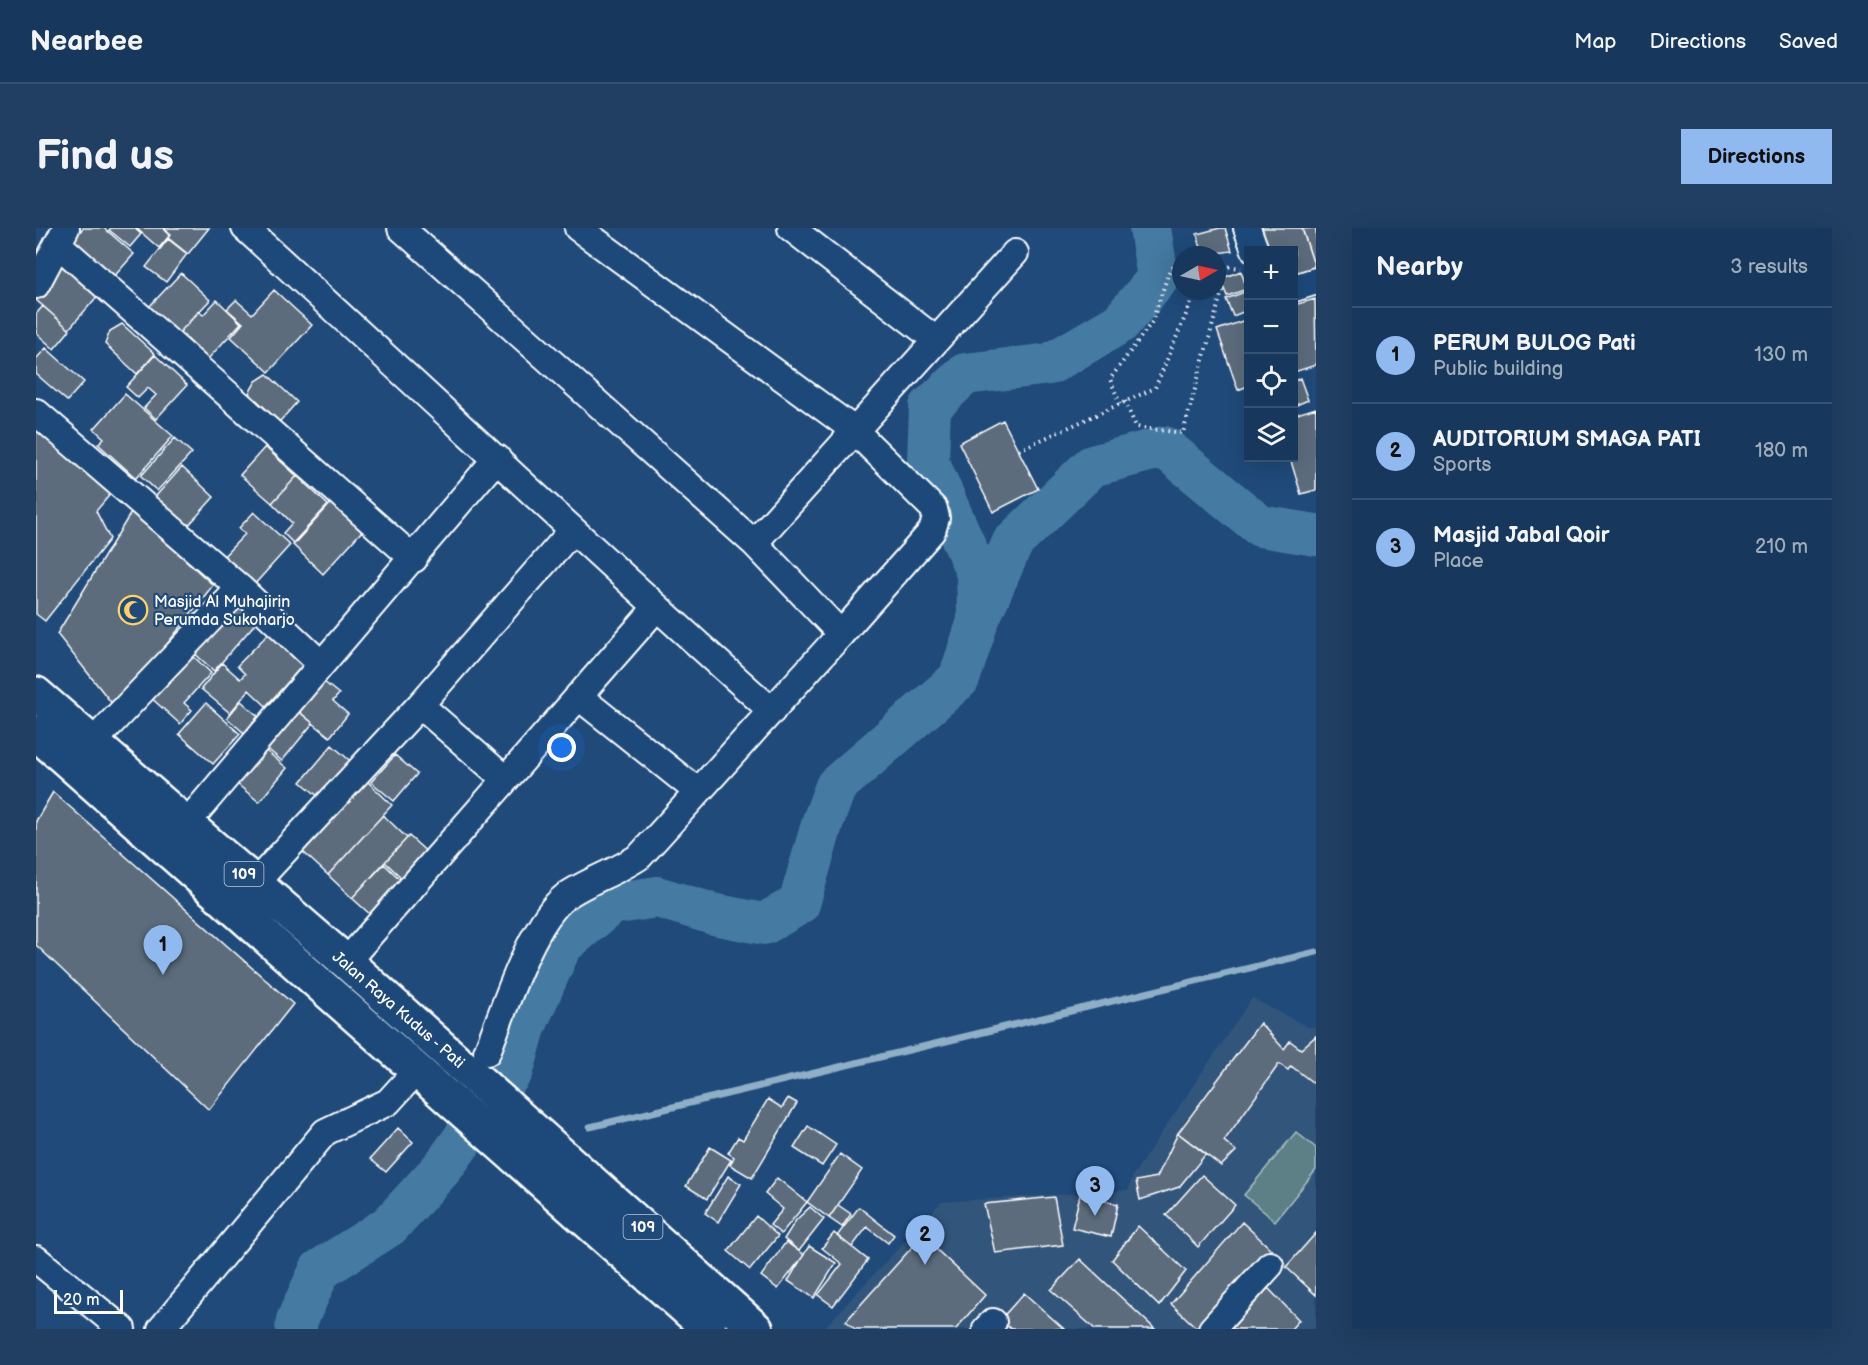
<!DOCTYPE html>
<html lang="en">
<head>
<meta charset="utf-8">
<style>
  body { margin:0; font-family:"Balsamiq Sans",sans-serif; background:#203f62; color:#f1f3f6 }
  .controls { position:absolute; right:18px; top:18px; display:grid; overflow:hidden; border-radius:0px; box-shadow:0 6px 24px #0002 }
  .controls button { width:54px; height:54px; display:grid; place-items:center; padding:0; border:0; border-bottom:2px solid #365272; background:#17385c; color:#f1f3f6; font:30px sans-serif }
  .compass { position:absolute; left:1136px; top:18px; width:54px; height:54px; border-radius:50%; background:#17385c; box-shadow:0 6px 24px #0002; rotate:81deg }
  .scale { position:absolute; left:18px; bottom:15px; width:69px; box-sizing:border-box; padding-left:6px; border:3px solid #fff; border-top:0; font-size:16px; line-height:21px; white-space:nowrap; color:#fff; -webkit-text-stroke:4px #1f4a7a; paint-order:stroke }
  .you { position:absolute; left:526px; top:520px; width:21px; height:21px; margin:-15px; border:4px solid #fff; border-radius:50%; background:#1a73e8; box-shadow:0 0 0 9px #1a73e833 }
  .badge { display:grid; place-items:center; width:39px; height:39px; border-radius:50%; background:#90b9f0; color:#111; font-size:20px; font-weight:700 }
  .pin { position:absolute; translate:-50% -50px; filter:drop-shadow(0 2px 3px #0008) }
  .pin::after { content:''; position:absolute; top:32px; width:21px; height:18px; background:inherit; clip-path:polygon(0 0,100% 0,50% 100%) }
  .list { margin:0; padding:0; list-style:none }
  h2 { display:flex; justify-content:space-between; align-items:center; height:78px; margin:0; padding:0 24px; font-size:26px }
  h2 small { font-size:20px; font-weight:400; color:#9eacbb }
  .list li { display:grid; grid-template-columns:39px 1fr auto; gap:18px; align-items:center; box-sizing:border-box; height:96px; padding:0 24px; border-top:2px solid #365272 }
  .list b { display:block; font-size:22px; white-space:nowrap }
  .list p { margin:0; font-size:20px; white-space:nowrap; color:#9eacbb }
  .list em { font-size:20px; font-style:normal; color:#9eacbb }
  .icon { flex:none; width:33px; height:33px; fill:none; stroke:currentColor; stroke-width:2; stroke-linecap:round; stroke-linejoin:round }
  .map { position:relative; flex:none; width:1280px; height:1101px; overflow:hidden; border-radius:0px }
  header { display:flex; align-items:center; gap:36px; box-sizing:border-box; height:84px; padding:0 30px; background:#17385c; border-bottom:2px solid #365272 }
  header strong { font-size:28px }
  nav { display:flex; gap:33px; margin-inline-start:auto; font-size:21px }
  .intro { display:flex; align-items:center; justify-content:space-between; box-sizing:border-box; height:144px; padding:0 36px }
  h1 { margin:0; font-size:42px }
  .button { padding:15px 27px; border-radius:0px; background:#90b9f0; color:#111; font-size:21px; font-weight:700 }
  main { display:flex; gap:36px; padding:0 36px }
  aside { flex:1; background:#17385c; border-radius:0px; box-shadow:0 6px 24px #0002 }
  .map>svg:first-child { display:block }
  .built { fill:#31547b }
  .green { fill:#5b8086; stroke:#adc0c2; stroke-width:1.5 }
  .lines { fill:none; stroke-linecap:round; stroke-linejoin:round }
  .stream { stroke:#8fafc7; stroke-width:7 }
  .river { stroke:#457aa2; stroke-width:42 }
  .building { fill:#5c6c7c; stroke:#fff; stroke-width:1.5 }
  .minor-casing { stroke:#fff; stroke-width:30 }
  .major-casing { stroke:#fff; stroke-width:38 }
  .path { stroke:#fff; stroke-width:4; stroke-dasharray:1.5 4.5; stroke-linecap:butt }
  .minor { stroke:#1f4a7a; stroke-width:26 }
  .major { stroke:#1f4a7a; stroke-width:33 }
  .labels { text-anchor:middle; stroke-width:4.5; stroke-linejoin:round; paint-order:stroke }
  .shield { fill:#1f4a7a; stroke:#bcc9d7; stroke-width:1.5 }
  .shield-label { font-size:15px; font-weight:bold; fill:#fff }
  .poi-label { font-size:16px; fill:#fff; stroke:#1f4a7a; text-anchor:start }
  .street-label { font-size:16px; fill:#fff; stroke:#1f4a7a }
</style>
</head>
<body>
<header>
<strong>Nearbee</strong>
<nav><a>Map</a><a>Directions</a><a>Saved</a></nav>
</header>
<div class="intro"><h1>Find us</h1><a class="button">Directions</a></div>
<main>
<div class="map">
<svg width="1280" height="1101" viewBox="0 0 1280 1101">
  <rect width="100%" height="100%" fill="#1f4a7a"/>
  <filter id="ink" filterUnits="userSpaceOnUse"><feTurbulence type="fractalNoise" baseFrequency=".0167" numOctaves="2"/><feDisplacementMap in="SourceGraphic" scale="12" xChannelSelector="R" yChannelSelector="G"/><feConvolveMatrix kernelMatrix="1 2 1 2 8 2 1 2 1" color-interpolation-filters="sRGB"/></filter>
  <g filter="url(#ink)">
    <path class="built" d="M 1216,770 L 1272,799 L 1280,799 L 1280,1101 L 787,1101 L 905,974 L 1092,962 L 1097,947 Z"/>
    <path class="green" d="M 1260,904 L 1280,920 L 1280,942 L 1239,993 L 1208,967 Z"/>
    <g class="lines">
      <path class="stream" d="M 554,899 L 1280,724"/>
      <path class="river" d="M 942,390 L 941,345 L 892,233 L 894,179 L 929,146 L 1014,136 L 1084,95 L 1122,50 L 1114,0
        M 260,1101 L 261,1092 L 284,1042 L 353,998 L 407,939 L 477,842 L 489,799 L 525,718 L 575,676 L 621,669 L 677,686 L 728,696 L 763,676 L 787,593 L 800,558 L 923,451 L 942,393 L 977,314 L 1056,238 L 1128,219 L 1224,298 L 1280,307"/>
    </g>
    <path class="building" d="M 47,0 L 68,0 L 98,26 L 75,52 L 33,17 Z
      M 75,0 L 98,0 L 105,6 L 94,19 L 73,2 Z
      M 100,0 L 127,0 L 134,7 L 123,20 Z
      M 128,0 L 173,0 L 152,26 L 132,10 L 135,6 Z
      M 1184,0 L 1189,0 L 1196,23 L 1167,27 L 1161,6 Z
      M 1223,0 L 1266,0 L 1280,43 L 1258,52 L 1258,22 L 1230,22 Z
      M 1280,0 L 1280,43 L 1266,1 Z
      M 132,11 L 151,26 L 130,54 L 110,39 Z
      M 31,35 L 65,64 L 33,101 L 0,72 L 11,48 Z
      M 1205,43 L 1211,61 L 1191,68 L 1184,51 Z
      M 145,45 L 174,72 L 142,106 L 111,81 Z
      M 238,62 L 276,97 L 233,144 L 195,109 L 207,95 L 191,81 L 200,72 L 216,86 Z
      M 1211,63 L 1212,82 L 1197,88 L 1190,71 Z
      M 1279,71 L 1280,137 L 1258,144 L 1258,77 Z
      M 181,72 L 205,95 L 172,131 L 144,104 L 163,83 L 167,87 Z
      M 7,78 L 34,102 L 18,121 L 0,105 L 0,86 Z
      M 1212,91 L 1212,158 L 1202,162 L 1181,102 Z
      M 86,96 L 119,126 L 101,146 L 69,116 L 74,103 Z
      M 10,120 L 48,154 L 31,173 L 0,146 L 0,131 Z
      M 119,127 L 151,157 L 120,191 L 108,180 L 120,167 L 112,160 L 102,170 L 90,159 Z
      M 231,146 L 261,174 L 237,201 L 222,187 L 229,180 L 213,165 L 220,153 Z
      M 1264,150 L 1272,172 L 1258,178 L 1258,153 Z
      M 89,166 L 137,208 L 100,250 L 62,216 L 68,210 L 58,201 Z
      M 1280,180 L 1280,262 L 1265,266 L 1254,230 L 1258,230 L 1258,187 Z
      M 967,192 L 1002,261 L 957,284 L 923,215 Z
      M 0,194 L 77,263 L 60,283 L 74,311 L 9,393 L 0,386 Z
      M 139,210 L 156,225 L 121,263 L 105,248 Z
      M 229,219 L 261,248 L 236,275 L 204,247 Z
      M 146,239 L 178,269 L 152,298 L 119,269 Z
      M 261,248 L 292,277 L 257,315 L 247,305 L 256,295 L 236,275 Z
      M 296,274 L 327,302 L 287,346 L 257,317 Z
      M 96,283 L 177,357 L 111,442 L 78,478 L 21,406 Z
      M 218,284 L 254,317 L 217,358 L 185,331 L 209,306 L 203,300 Z
      M 203,371 L 224,390 L 178,443 L 157,424 Z
      M 233,405 L 267,438 L 230,478 L 213,462 L 194,485 L 165,461 L 186,435 L 204,451 L 209,446 L 201,438 Z
      M 157,428 L 175,445 L 148,475 L 156,482 L 144,496 L 113,468 L 124,455 L 130,459 Z
      M 282,449 L 303,466 L 297,473 L 312,486 L 294,509 L 257,479 Z
      M 205,473 L 222,488 L 208,505 L 191,490 Z
      M 170,475 L 204,506 L 177,536 L 143,506 Z
      M 254,476 L 277,495 L 246,533 L 223,514 Z
      M 223,517 L 251,540 L 223,574 L 195,551 Z
      M 296,517 L 319,537 L 289,574 L 265,554 Z
      M 359,527 L 381,546 L 358,573 L 335,554 Z
      M 330,552 L 356,577 L 292,647 L 266,623 Z
      M 17,564 L 257,776 L 173,882 L 0,717 L 0,593 Z
      M 347,587 L 371,610 L 316,670 L 292,647 Z
      M 373,608 L 394,627 L 369,653 L 349,634 Z
      M 348,636 L 367,654 L 336,688 L 316,670 Z
      M 1224,795 L 1248,821 L 1254,813 L 1265,821 L 1280,808 L 1280,857 L 1255,838 L 1252,842 L 1243,836 L 1188,913 L 1200,923 L 1185,938 L 1142,905 Z
      M 752,870 L 761,875 L 716,950 L 694,937 L 698,929 L 692,925 L 702,909 L 707,912 L 732,871 L 746,880 Z
      M 772,898 L 800,917 L 786,938 L 758,920 Z
      M 362,900 L 377,914 L 350,944 L 334,931 Z
      M 1142,905 L 1170,926 L 1143,959 L 1104,972 L 1100,953 L 1121,949 Z
      M 674,919 L 695,932 L 671,971 L 650,958 Z
      M 804,926 L 826,942 L 793,990 L 771,974 Z
      M 1166,947 L 1199,977 L 1162,1019 L 1130,987 Z
      M 692,948 L 705,956 L 682,994 L 669,985 Z
      M 741,950 L 771,974 L 745,1006 L 734,997 L 747,981 L 729,966 Z
      M 1044,967 L 1082,976 L 1075,1009 L 1036,1000 Z
      M 1018,969 L 1027,1017 L 959,1025 L 948,976 Z
      M 802,977 L 815,986 L 806,999 L 793,990 Z
      M 774,979 L 788,991 L 763,1023 L 748,1011 L 760,992 Z
      M 823,979 L 858,1007 L 852,1015 L 831,999 L 816,1019 L 801,1008 Z
      M 720,988 L 742,1008 L 714,1042 L 692,1023 Z
      M 1206,994 L 1236,1022 L 1165,1101 L 1162,1101 L 1135,1076 Z
      M 1102,998 L 1150,1043 L 1123,1078 L 1076,1032 Z
      M 798,1005 L 832,1032 L 797,1078 L 782,1067 L 806,1036 L 786,1020 Z
      M 1280,1005 L 1280,1067 L 1250,1039 Z
      M 886,1008 L 949,1067 L 920,1101 L 819,1101 L 810,1093 Z
      M 750,1014 L 768,1027 L 742,1061 L 725,1048 Z
      M 773,1018 L 800,1035 L 778,1070 L 752,1053 Z
      M 1044,1031 L 1119,1101 L 1059,1101 L 1015,1062 Z
      M 1232,1060 L 1263,1092 L 1255,1101 L 1195,1101 Z
      M 988,1065 L 1028,1101 L 975,1101 L 964,1092 Z"/>
    <g class="lines">
      <g class="minor-casing">
        <path id="minor" d="M 209,0 C 385,160 558,324 736,483
          M 365,0 L 718,315 L 805,406 L 604,628 C 581,644 553,652 530,668 C 495,694 468,782 451,824
          M 542,0 L 818,202 L 898,281 L 900,290 L 896,303 L 805,406
          M 755,0 L 900,112
          M 1211,0 L 1219,22
          M 23,17 L 378,331
          M 0,57 L 30,0
          M 1258,60 L 1280,53
          M 0,184 L 204,360 L 285,436
          M 718,315 L 979,25
          M 542,468 L 661,563
          M 384,477 L 469,551
          M 56,515 L 204,360
          M 150,596 L 461,230
          M 219,655 L 384,477 L 536,303
          M 310,734 L 620,380
          M 0,1031 L 86,1101
          M 125,1101 L 289,904 L 352,874 L 382,841
          M 950,1101 L 957,1094
          M 1176,1101 L 1234,1037"/>
      </g>
      <g class="major-casing">
        <path id="major" d="M 0,466 L 310,734 L 720,1101
          M 0,505 L 673,1101"/>
      </g>
      <path class="path" d="M 1181,37 L 1205,40
        M 1089,173 L 1100,199 L 1147,205 L 1187,59
        M 1084,176 L 1074,151 L 1116,94 L 1134,41 L 1145,35
        M 983,222 L 1119,160 L 1160,63"/>
      <use href="#minor" class="minor"/>
      <use href="#major" class="major"/>
    </g>
  </g>
  <defs>
    <g id="mosque-ring" transform="scale(1.5)"><circle r="9.5" fill="#1f4a7a" stroke="#ffd166" stroke-width="1.5"/><path d="M3.5-4.9A6 6 0 1 0 3.5 4.9A5 5 0 1 1 3.5-4.9Z" fill="#ffd166"/></g>
  </defs>
  <g fill-rule="evenodd">
    <use href="#mosque-ring" x="97" y="382"/>
  </g>
  <g class="labels">
    <g class="shield">
      <rect x="188.5" y="634" width="39" height="24" rx="4.5"/>
      <rect x="587.5" y="987" width="39" height="24" rx="4.5"/>
    </g>
    <g class="shield-label">
      <text x="208" y="651">109</text>
      <text x="607" y="1004">109</text>
    </g>
    <g class="poi-label">
      <text x="118" y="379">Masjid Al Muhajirin<tspan x="118" dy="18">Perumda Sukoharjo</tspan></text>
    </g>
    <g class="street-label">
      <text transform="translate(363 781) rotate(41)" y="6">Jalan Raya Kudus - Pati</text>
    </g>
  </g>
</svg>
<div class="controls">
<button>+</button>
<button>−</button>
<button><svg class="icon" aria-label="locate" viewBox="0 0 24 24"><circle cx="12" cy="12" r="6"/><path d="M12 2v4M12 18v4M2 12h4M18 12h4"/></svg></button>
<button><svg class="icon" aria-label="layers" viewBox="0 0 24 24"><path d="M12 4l9 5-9 5-9-5zM3 14l9 5 9-5"/></svg></button>
</div>
<svg class="compass" viewBox="-18 -18 36 36"><path d="M0-13l5 13h-10z" fill="#e53935"/><path d="M0 13l5-13h-10z" fill="#9eacbb"/></svg>
<div class="scale">20 m</div>
<div class="you"></div>
<div class="pin badge" style="left:127px;top:747px">1</div>
<div class="pin badge" style="left:889px;top:1037px">2</div>
<div class="pin badge" style="left:1059px;top:988px">3</div>
</div>
<aside>
<h2>Nearby<small>3 results</small></h2>
<ul class="list">
<li><span class="badge">1</span><div><b>PERUM BULOG Pati</b><p>Public building</p></div><em>130 m</em></li>
<li><span class="badge">2</span><div><b>AUDITORIUM SMAGA PATI</b><p>Sports</p></div><em>180 m</em></li>
<li><span class="badge">3</span><div><b>Masjid Jabal Qoir</b><p>Place</p></div><em>210 m</em></li>
</ul>
</aside>
</main>
</body>
</html>
